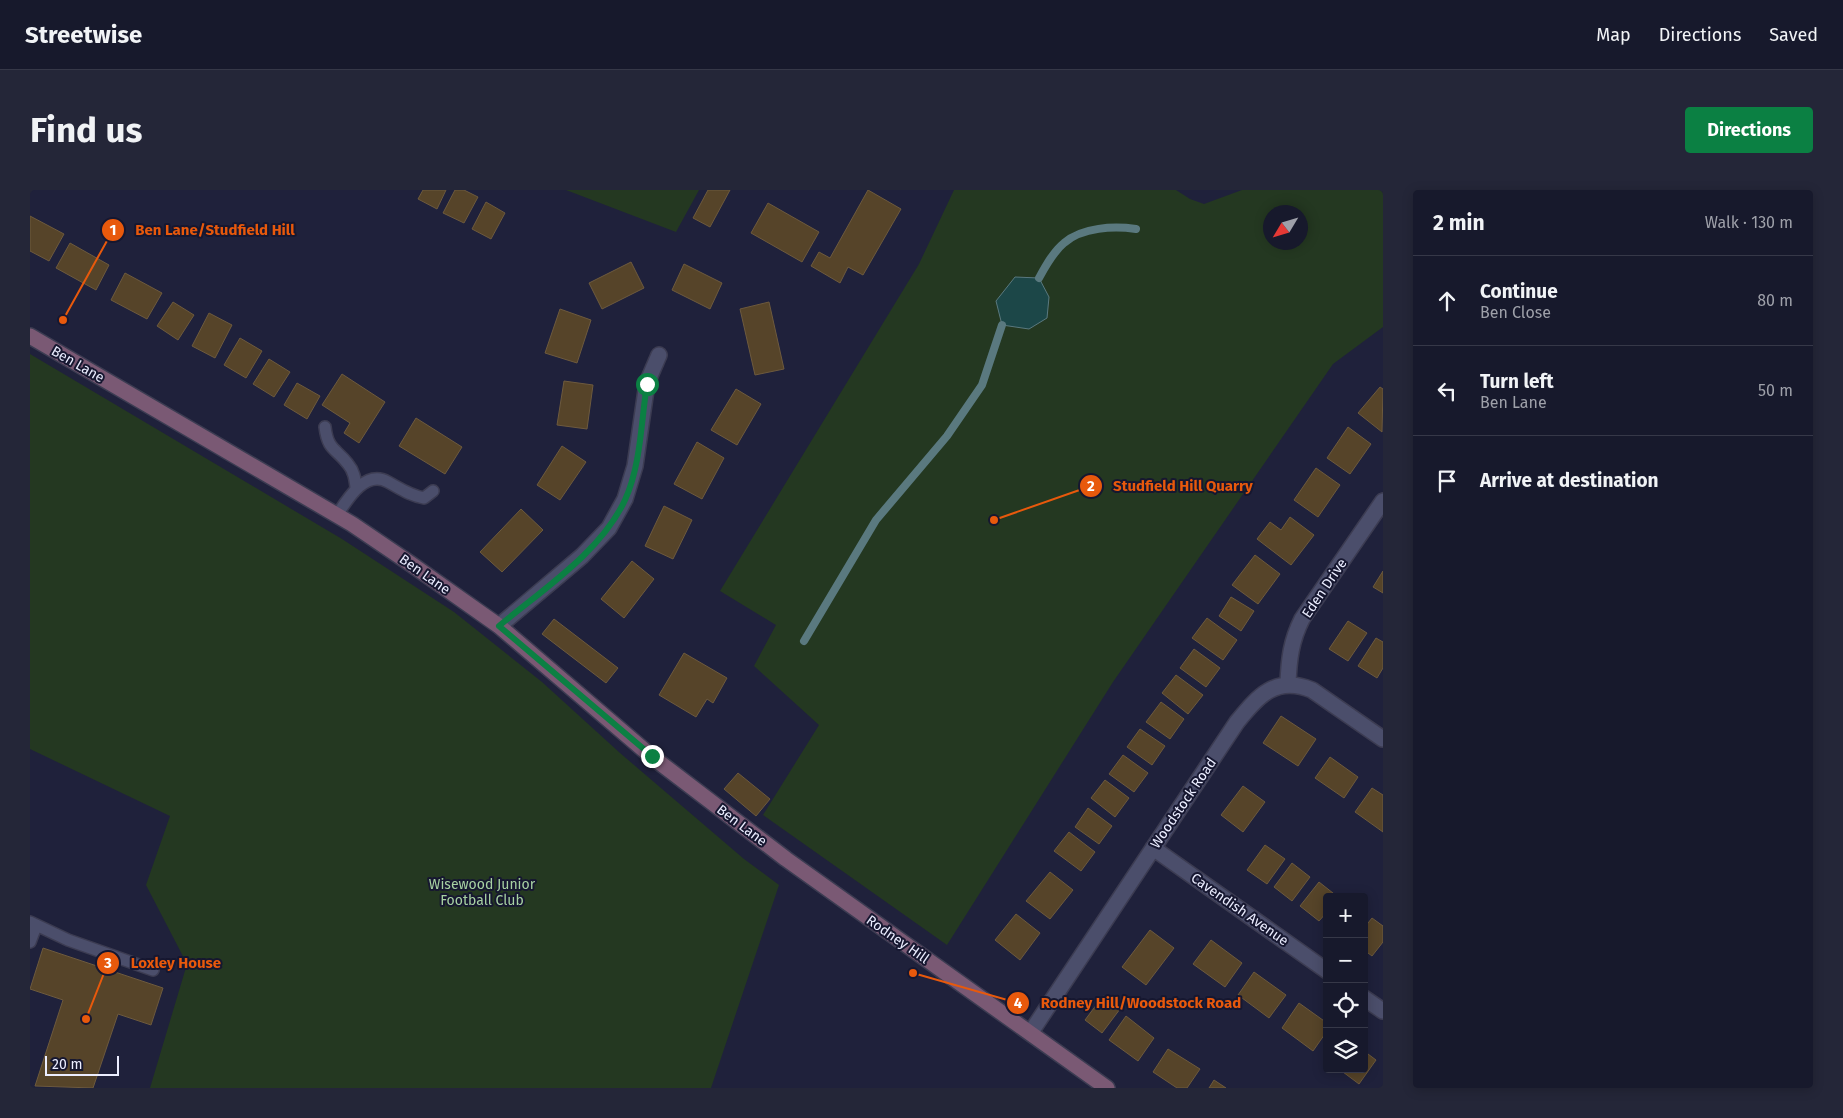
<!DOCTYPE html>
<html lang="en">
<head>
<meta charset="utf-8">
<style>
  body { margin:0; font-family:"Fira Sans",sans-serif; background:#242638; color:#f1f3f6 }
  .controls { position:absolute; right:15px; bottom:15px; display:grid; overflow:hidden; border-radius:5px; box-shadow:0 2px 12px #0003 }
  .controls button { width:45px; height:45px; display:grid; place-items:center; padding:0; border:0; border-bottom:1px solid #363848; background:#17192c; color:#f1f3f6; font:25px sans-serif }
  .compass { position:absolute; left:1233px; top:15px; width:45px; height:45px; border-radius:50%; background:#17192c; box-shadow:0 2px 12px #0003; rotate:232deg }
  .scale { position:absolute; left:15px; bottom:12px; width:74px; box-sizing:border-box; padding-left:5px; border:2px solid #ebedff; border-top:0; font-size:14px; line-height:18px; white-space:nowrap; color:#ebedff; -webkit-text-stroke:4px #161730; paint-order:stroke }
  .stop { position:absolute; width:15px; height:15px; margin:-11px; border:4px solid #0b8043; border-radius:50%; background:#fff }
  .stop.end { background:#0b8043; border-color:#fff; box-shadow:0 1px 5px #0008 }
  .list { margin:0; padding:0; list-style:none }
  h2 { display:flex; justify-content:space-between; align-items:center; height:65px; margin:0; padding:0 20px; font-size:21px }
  h2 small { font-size:16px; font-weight:400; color:#9ea0a9 }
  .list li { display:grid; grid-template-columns:32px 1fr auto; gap:15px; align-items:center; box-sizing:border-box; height:90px; padding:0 20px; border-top:1px solid #363848 }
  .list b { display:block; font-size:19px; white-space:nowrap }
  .list p { margin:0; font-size:16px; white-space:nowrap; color:#9ea0a9 }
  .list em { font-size:16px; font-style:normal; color:#9ea0a9 }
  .icon { flex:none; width:28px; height:28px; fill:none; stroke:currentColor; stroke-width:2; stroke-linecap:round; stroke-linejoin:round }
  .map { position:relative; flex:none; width:1353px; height:898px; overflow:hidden; border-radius:5px }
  header { display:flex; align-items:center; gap:30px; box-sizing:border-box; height:70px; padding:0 25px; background:#17192c; border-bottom:1px solid #363848 }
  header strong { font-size:24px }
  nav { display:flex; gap:28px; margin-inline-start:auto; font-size:18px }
  .intro { display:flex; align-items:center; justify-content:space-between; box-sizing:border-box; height:120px; padding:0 30px }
  h1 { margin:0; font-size:35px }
  .button { padding:12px 22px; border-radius:5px; background:#0b8043; color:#fff; font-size:18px; font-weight:700 }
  main { display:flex; gap:30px; padding:0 30px }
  aside { flex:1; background:#17192c; border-radius:5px; box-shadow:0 2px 12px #0003 }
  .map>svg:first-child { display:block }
  .green { fill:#243821; fill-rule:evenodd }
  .water { fill:#1c4748; stroke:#5a797f }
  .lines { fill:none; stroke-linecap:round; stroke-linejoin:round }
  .stream { stroke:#5a797f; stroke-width:8 }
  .building { fill:#564429; stroke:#6d5a3e }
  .lane-casing { stroke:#3c3c52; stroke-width:14 }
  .street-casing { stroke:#3c3c52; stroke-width:18 }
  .secondary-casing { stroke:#3c3c52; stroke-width:18 }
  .lane { stroke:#4b4e6b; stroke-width:11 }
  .street { stroke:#4b4e6b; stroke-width:15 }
  .secondary { stroke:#7a5974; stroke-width:15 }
  .route { stroke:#0b8043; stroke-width:6 }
  .labels { text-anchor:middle; stroke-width:4; stroke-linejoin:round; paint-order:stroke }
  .street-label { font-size:14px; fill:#ebedff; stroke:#161730 }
  .park-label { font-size:14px; fill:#a7d1a2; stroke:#161730 }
  .leader { fill:none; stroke:#e8590c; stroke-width:2 }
  .callout-dot { fill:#e8590c; stroke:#161730; stroke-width:2 }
  .mark-label { font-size:15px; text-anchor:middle; font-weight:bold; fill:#fff }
  .callout-label { font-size:15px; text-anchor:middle; font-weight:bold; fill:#e8590c; stroke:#161730; stroke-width:4; stroke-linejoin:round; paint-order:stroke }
</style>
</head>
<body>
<header>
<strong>Streetwise</strong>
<nav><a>Map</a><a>Directions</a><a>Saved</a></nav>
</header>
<div class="intro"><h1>Find us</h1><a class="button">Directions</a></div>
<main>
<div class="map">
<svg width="1353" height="898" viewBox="0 0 1353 898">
  <rect width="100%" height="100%" fill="#1f213b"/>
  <path class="green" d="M 536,0 L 669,0 L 646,42 Z
    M 924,0 L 1146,0 L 1160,9 L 1174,14 L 1212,0 L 1353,0 L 1353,137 L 1303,174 L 1083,492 L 917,755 L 733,625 L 789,535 L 724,476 L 746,435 L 690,401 L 889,74 ZM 1240,22 L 1270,22 L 1270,52 L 1240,52 Z
    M 0,164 L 312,349 L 424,422 L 512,492 L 590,563 L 714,669 L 749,695 L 681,898 L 120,898 L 157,774 L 116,695 L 140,626 L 0,559 Z"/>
  <path class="water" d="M 985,87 L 1009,88 L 1019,107 L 1017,128 L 999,139 L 972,135 L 966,111 Z"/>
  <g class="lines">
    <path class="stream" d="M 1009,88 C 1015,77 1023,62 1034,53 C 1052,37 1084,36 1106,39
      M 774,451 L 846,330 L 917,246 L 952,195 L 972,135"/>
  </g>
  <path class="building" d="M 393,0 L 416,0 L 407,19 L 388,9 Z
    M 425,0 L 434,0 L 448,7 L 434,33 L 413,23 Z
    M 678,0 L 700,0 L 680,37 L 663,28 Z
    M 838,0 L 871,19 L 833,85 L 818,77 L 810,93 L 781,76 L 789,62 L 800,68 Z
    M 456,12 L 475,23 L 461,49 L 442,39 Z
    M 738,13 L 789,42 L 772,72 L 721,43 Z
    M 0,26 L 34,44 L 19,71 L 0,61 Z
    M 40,53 L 79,75 L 66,100 L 26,78 Z
    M 601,72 L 614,98 L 572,119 L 559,93 Z
    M 654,74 L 692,93 L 680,119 L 642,100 Z
    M 95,83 L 132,103 L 117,129 L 81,110 Z
    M 143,112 L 164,125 L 148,150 L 127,136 Z
    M 739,112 L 754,179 L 725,185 L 710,119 Z
    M 530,119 L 561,130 L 547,173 L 515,163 Z
    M 179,123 L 202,135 L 185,168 L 162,156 Z
    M 210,148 L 232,161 L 216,188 L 194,175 Z
    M 239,169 L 260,182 L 244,207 L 223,194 Z
    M 312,184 L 355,212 L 329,253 L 314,243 L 320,233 L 292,215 Z
    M 534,191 L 563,195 L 557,239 L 527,235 Z
    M 267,193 L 290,206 L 277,229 L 254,215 Z
    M 1350,197 L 1353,199 L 1352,242 L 1328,223 Z
    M 706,199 L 731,214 L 707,255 L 681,240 Z
    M 386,228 L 432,257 L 415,284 L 369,256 Z
    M 1318,237 L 1341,254 L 1320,284 L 1297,268 Z
    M 667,252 L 694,268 L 672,309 L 644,294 Z
    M 532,256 L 556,272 L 530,310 L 507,295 Z
    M 1286,278 L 1310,295 L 1288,327 L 1264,310 Z
    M 634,316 L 662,330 L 643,369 L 615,356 Z
    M 491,319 L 513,340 L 472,382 L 450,362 Z
    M 1260,327 L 1284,345 L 1261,375 L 1227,349 L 1240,332 L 1251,340 Z
    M 1225,365 L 1250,384 L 1228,414 L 1202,395 Z
    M 602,371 L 624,389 L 594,428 L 571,409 Z
    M 1353,381 L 1353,403 L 1343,397 Z
    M 1201,407 L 1224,421 L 1211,441 L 1189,426 Z
    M 1177,428 L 1207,450 L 1193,470 L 1162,448 Z
    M 524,429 L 588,478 L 576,493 L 512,444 Z
    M 1318,431 L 1337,443 L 1318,471 L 1299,459 Z
    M 1346,448 L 1353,452 L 1353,478 L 1347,488 L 1328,476 Z
    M 1164,459 L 1190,478 L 1176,497 L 1150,478 Z
    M 654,463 L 697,488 L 683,513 L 677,509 L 666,527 L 629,505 Z
    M 1146,485 L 1173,505 L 1158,524 L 1132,503 Z
    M 1131,512 L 1154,529 L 1140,549 L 1116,532 Z
    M 1251,526 L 1286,549 L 1268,576 L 1233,553 Z
    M 1110,539 L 1135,556 L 1122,575 L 1097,557 Z
    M 1093,565 L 1118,583 L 1104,602 L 1079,584 Z
    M 1300,567 L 1328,587 L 1314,608 L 1285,588 Z
    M 708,583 L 740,609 L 726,626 L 694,599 Z
    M 1075,590 L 1099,608 L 1085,627 L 1061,608 Z
    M 1213,596 L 1235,612 L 1213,642 L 1191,625 Z
    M 1342,598 L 1353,605 L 1353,642 L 1325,622 Z
    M 1058,618 L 1082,636 L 1069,654 L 1045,637 Z
    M 1039,642 L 1065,662 L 1051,681 L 1024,661 Z
    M 1235,655 L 1255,669 L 1237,694 L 1217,680 Z
    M 1262,673 L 1280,687 L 1262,711 L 1244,697 Z
    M 1020,682 L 1043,700 L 1020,729 L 996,711 Z
    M 1289,692 L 1308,707 L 1297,707 L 1297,722 L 1289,731 L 1270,716 Z
    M 986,724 L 1010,743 L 990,770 L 965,750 Z
    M 1342,728 L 1353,736 L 1353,752 L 1342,766 L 1334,760 L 1334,738 Z
    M 1120,740 L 1144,758 L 1116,795 L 1092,777 Z
    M 1181,750 L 1212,773 L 1195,797 L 1163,774 Z
    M 13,758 L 133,798 L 121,835 L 88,824 L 63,898 L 5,896 L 33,810 L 0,799 Z
    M 1224,782 L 1256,805 L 1239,828 L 1208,805 Z
    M 1073,806 L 1090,819 L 1072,843 L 1055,830 Z
    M 1269,813 L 1297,833 L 1297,841 L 1283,861 L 1252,838 Z
    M 1096,826 L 1124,848 L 1108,871 L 1079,850 Z
    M 1138,859 L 1170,879 L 1157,898 L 1147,898 L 1123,882 Z
    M 1334,861 L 1346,870 L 1329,894 L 1309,879 L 1334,879 Z
    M 1184,890 L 1196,898 L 1179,898 Z"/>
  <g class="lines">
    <g class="lane-casing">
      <path id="lane" d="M 295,237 C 298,261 306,258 318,274 C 324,281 325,289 326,297
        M 307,325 C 317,310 335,279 358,292 C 371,299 379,305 394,308 L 403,301
        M 0,732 L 38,750 L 123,780
        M 0,752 L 6,736"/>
    </g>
    <g class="street-casing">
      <path id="street" d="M 469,436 L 552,366 L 579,338 L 595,309 L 605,276 L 617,193 L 629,165
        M 1258,493 C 1259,469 1261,451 1272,429 L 1353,311
        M 1123,658 L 1297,781
        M 1334,808 L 1353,821
        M 1001,842 L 1207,532 C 1228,506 1246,485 1282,500 L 1353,549"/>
    </g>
    <g class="secondary-casing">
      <path id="secondary" d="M 0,146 L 322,334 L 381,374 L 469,436 L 621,566 L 756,669 L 1077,898"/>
    </g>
    <use href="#lane" class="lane"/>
    <use href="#street" class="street"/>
    <use href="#secondary" class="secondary"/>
  </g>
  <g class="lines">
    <path class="route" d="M 617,194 C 611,231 611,275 595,310 C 571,362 512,400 469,436 L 622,566"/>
  </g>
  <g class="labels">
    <g class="street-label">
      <text transform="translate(48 174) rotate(30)" y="5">Ben Lane</text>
      <text transform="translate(395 384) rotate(35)" y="5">Ben Lane</text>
      <text transform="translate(1294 398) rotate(-56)" y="5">Eden Drive</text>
      <text transform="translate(1153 613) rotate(-56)" y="5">Woodstock Road</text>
      <text transform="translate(712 635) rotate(37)" y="5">Ben Lane</text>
      <text transform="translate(1210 719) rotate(35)" y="5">Cavendish Avenue</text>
      <text transform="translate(868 749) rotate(35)" y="5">Rodney Hill</text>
    </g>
    <g class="park-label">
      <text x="452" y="699">Wisewood Junior<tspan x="452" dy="16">Football Club</tspan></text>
    </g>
  </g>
  <path class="leader" d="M33 130L83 40M964 330L1061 296M56 829L78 773M883 783L988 813"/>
  <g class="callout-dot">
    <circle cx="33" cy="130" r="5"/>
    <circle cx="964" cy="330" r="5"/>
    <circle cx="56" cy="829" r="5"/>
    <circle cx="883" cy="783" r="5"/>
    <circle cx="83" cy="40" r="12"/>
    <circle cx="1061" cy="296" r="12"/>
    <circle cx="78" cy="773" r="12"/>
    <circle cx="988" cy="813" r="12"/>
  </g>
  <g class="mark-label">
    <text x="83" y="45">1</text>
    <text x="1061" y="301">2</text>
    <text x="78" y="778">3</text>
    <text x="988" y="818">4</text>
  </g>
  <g class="callout-label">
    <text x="185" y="45">Ben Lane/Studfield Hill</text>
    <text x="1153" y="301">Studfield Hill Quarry</text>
    <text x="146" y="778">Loxley House</text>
    <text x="1111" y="818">Rodney Hill/Woodstock Road</text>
  </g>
</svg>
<div class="controls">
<button>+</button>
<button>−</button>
<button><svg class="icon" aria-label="locate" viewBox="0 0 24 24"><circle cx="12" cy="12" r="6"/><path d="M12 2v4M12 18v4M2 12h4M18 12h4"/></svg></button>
<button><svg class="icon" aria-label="layers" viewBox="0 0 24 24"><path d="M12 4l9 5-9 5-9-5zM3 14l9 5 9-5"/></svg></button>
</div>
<svg class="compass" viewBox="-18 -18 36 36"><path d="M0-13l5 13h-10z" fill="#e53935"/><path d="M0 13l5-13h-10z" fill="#9ea0a9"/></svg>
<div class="scale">20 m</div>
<div class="stop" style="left:617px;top:194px"></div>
<div class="stop end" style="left:622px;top:566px"></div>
</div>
<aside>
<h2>2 min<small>Walk · 130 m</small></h2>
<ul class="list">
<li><svg class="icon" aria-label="ahead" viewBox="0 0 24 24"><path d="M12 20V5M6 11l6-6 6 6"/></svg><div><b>Continue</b><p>Ben Close</p></div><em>80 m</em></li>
<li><svg class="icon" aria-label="left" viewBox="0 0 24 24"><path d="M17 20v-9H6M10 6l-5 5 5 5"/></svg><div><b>Turn left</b><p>Ben Lane</p></div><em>50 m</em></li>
<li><svg class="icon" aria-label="arrive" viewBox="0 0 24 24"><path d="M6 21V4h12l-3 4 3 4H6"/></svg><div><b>Arrive at destination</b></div></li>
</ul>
</aside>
</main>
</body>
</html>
